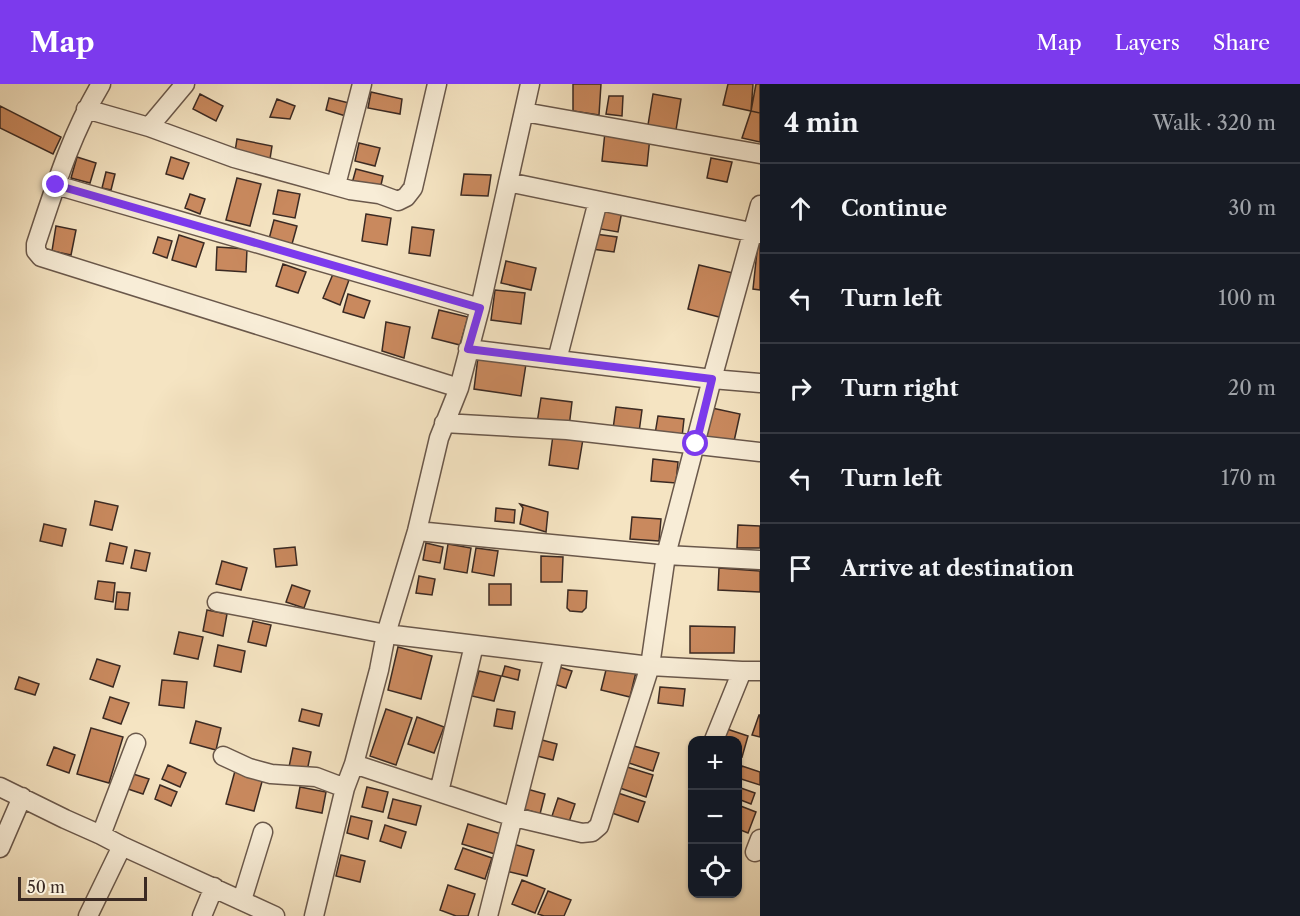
<!DOCTYPE html>
<html lang="en">
<head>
<meta charset="utf-8">
<style>
  body { margin:0; font-family:"Libre Caslon Text",serif; background:#242831; color:#f1f3f6 }
  .controls { position:absolute; right:18px; bottom:18px; display:grid; overflow:hidden; border-radius:12px; box-shadow:0 2px 4px #0004 }
  .controls button { width:54px; height:54px; display:grid; place-items:center; padding:0; border:0; border-bottom:2px solid #363941; background:#171b24; color:#f1f3f6; font:30px sans-serif }
  .scale { position:absolute; left:18px; bottom:15px; width:129px; box-sizing:border-box; padding-left:6px; border:3px solid #3b2a23; border-top:0; font-size:16px; line-height:21px; white-space:nowrap; color:#3b2a23; -webkit-text-stroke:4px #f8edd7; paint-order:stroke }
  .stop { position:absolute; width:18px; height:18px; margin:-14px; border:4px solid #7c3aed; border-radius:50%; background:#fff }
  .stop.end { background:#7c3aed; border-color:#fff; box-shadow:0 2px 6px #0008 }
  .list { margin:0; padding:0; list-style:none }
  h2 { display:flex; justify-content:space-between; align-items:center; height:78px; margin:0; padding:0 24px; font-size:26px }
  h2 small { font-size:20px; font-weight:400; color:#9ea1a6 }
  .list li { display:grid; grid-template-columns:39px 1fr auto; gap:18px; align-items:center; box-sizing:border-box; height:90px; padding:0 24px; border-top:2px solid #363941 }
  .list b { display:block; font-size:22px; white-space:nowrap }
  .list em { font-size:20px; font-style:normal; color:#9ea1a6 }
  .icon { flex:none; width:33px; height:33px; fill:none; stroke:currentColor; stroke-width:2; stroke-linecap:round; stroke-linejoin:round }
  .map { position:relative; flex:none; width:760px; height:832px; overflow:hidden }
  header { display:flex; align-items:center; gap:36px; box-sizing:border-box; height:84px; padding:0 30px; background:#7c3aed; color:#fff }
  header strong { font-size:28px }
  nav { display:flex; gap:33px; margin-inline-start:auto; font-size:21px }
  main { display:flex }
  aside { flex:1; background:#171b24 }
  .map>svg:first-child { display:block }
  .building { fill:#c9895e; stroke:#3b2a23; stroke-width:1.5 }
  .lines { fill:none; stroke-linecap:round; stroke-linejoin:round }
  .minor-casing { stroke:#6a584b; stroke-width:21 }
  .minor { stroke:#f8edd7; stroke-width:18 }
  .route { stroke:#7c3aed; stroke-width:8 }
</style>
</head>
<body>
<header>
<strong>Map</strong>
<nav><a>Map</a><a>Layers</a><a>Share</a></nav>
</header>
<main>
<div class="map">
<svg width="760" height="832" viewBox="0 0 760 832">
  <rect width="100%" height="100%" fill="#f5e4c2"/>
  <filter id="stains"><feTurbulence type="fractalNoise" baseFrequency=".00333" numOctaves="4"/><feColorMatrix values="0 0 0 0 .2 0 0 0 0 .09 0 0 0 0 .02 0 0 0 .5 -.17"/></filter>
  <radialGradient id="worn" r=".72"><stop offset=".6" stop-color="#630" stop-opacity="0"/><stop offset="1" stop-color="#630" stop-opacity=".3"/></radialGradient>
  <path class="building" d="M 573,0 L 601,0 L 599,31 L 573,27 Z
    M 728,0 L 753,0 L 751,27 L 723,21 Z
    M 756,0 L 760,0 L 760,29 L 751,27 Z
    M 371,8 L 402,15 L 400,30 L 368,24 Z
    M 200,10 L 223,22 L 216,37 L 193,25 Z
    M 653,10 L 681,15 L 676,46 L 648,41 Z
    M 609,12 L 623,12 L 622,32 L 606,30 Z
    M 329,14 L 353,20 L 349,33 L 326,26 Z
    M 277,15 L 295,22 L 290,35 L 270,33 Z
    M 0,22 L 61,53 L 53,70 L 0,44 Z
    M 751,27 L 760,29 L 760,58 L 742,54 Z
    M 605,48 L 650,53 L 647,82 L 602,77 Z
    M 237,55 L 272,62 L 269,81 L 234,74 Z
    M 359,59 L 380,64 L 375,82 L 355,77 Z
    M 77,73 L 96,79 L 90,99 L 71,94 Z
    M 171,73 L 189,79 L 183,95 L 166,90 Z
    M 711,74 L 732,78 L 727,98 L 707,94 Z
    M 356,85 L 383,92 L 379,110 L 351,103 Z
    M 106,88 L 115,90 L 111,106 L 102,104 Z
    M 464,90 L 491,91 L 488,112 L 461,111 Z
    M 237,94 L 261,100 L 250,142 L 226,136 Z
    M 278,106 L 300,110 L 295,134 L 273,130 Z
    M 190,110 L 205,115 L 200,130 L 185,124 Z
    M 599,123 L 622,127 L 618,148 L 595,144 Z
    M 366,130 L 391,134 L 387,161 L 362,157 Z
    M 274,136 L 297,142 L 292,160 L 269,155 Z
    M 56,142 L 76,146 L 71,171 L 52,167 Z
    M 412,143 L 434,146 L 430,172 L 409,169 Z
    M 595,150 L 617,153 L 614,168 L 592,165 Z
    M 179,151 L 204,159 L 196,183 L 172,176 Z
    M 158,153 L 172,157 L 167,174 L 153,169 Z
    M 758,158 L 760,159 L 760,206 L 753,205 Z
    M 217,163 L 247,165 L 246,188 L 216,186 Z
    M 506,177 L 536,184 L 531,206 L 501,199 Z
    M 283,180 L 306,188 L 298,209 L 276,202 Z
    M 699,181 L 733,189 L 723,234 L 688,225 Z
    M 333,190 L 349,196 L 340,221 L 323,214 Z
    M 495,206 L 525,209 L 521,240 L 491,236 Z
    M 348,210 L 370,217 L 364,234 L 343,228 Z
    M 439,226 L 468,233 L 460,261 L 432,254 Z
    M 386,238 L 410,243 L 404,274 L 382,267 Z
    M 478,273 L 526,280 L 521,312 L 474,305 Z
    M 541,314 L 572,318 L 569,343 L 537,339 Z
    M 616,323 L 642,326 L 639,348 L 613,345 Z
    M 712,324 L 740,330 L 733,362 L 705,356 Z
    M 658,332 L 684,335 L 682,353 L 655,350 Z
    M 553,351 L 583,355 L 578,385 L 549,381 Z
    M 653,375 L 678,378 L 676,399 L 651,397 Z
    M 95,417 L 118,422 L 112,446 L 90,441 Z
    M 520,420 L 548,428 L 546,448 L 520,440 L 523,424 Z
    M 496,424 L 515,426 L 514,439 L 495,437 Z
    M 632,433 L 661,435 L 659,457 L 630,455 Z
    M 44,440 L 66,445 L 62,462 L 40,457 Z
    M 738,441 L 760,442 L 760,464 L 737,464 Z
    M 110,459 L 127,463 L 123,480 L 106,477 Z
    M 426,459 L 443,463 L 440,479 L 423,476 Z
    M 448,460 L 471,464 L 467,489 L 444,485 Z
    M 295,463 L 297,481 L 276,483 L 274,465 Z
    M 476,464 L 498,467 L 494,492 L 472,488 Z
    M 135,466 L 150,469 L 146,487 L 131,484 Z
    M 541,472 L 563,473 L 562,498 L 541,498 Z
    M 222,477 L 247,484 L 241,506 L 216,500 Z
    M 719,484 L 760,487 L 760,508 L 718,506 Z
    M 419,492 L 435,495 L 432,511 L 416,509 Z
    M 98,497 L 115,499 L 113,518 L 95,515 Z
    M 489,500 L 511,500 L 511,521 L 489,521 Z
    M 292,501 L 310,507 L 304,524 L 286,518 Z
    M 568,506 L 587,507 L 586,524 L 582,528 L 570,527 L 567,524 Z
    M 117,508 L 130,509 L 128,526 L 115,525 Z
    M 207,526 L 227,530 L 223,552 L 203,547 Z
    M 253,537 L 271,541 L 266,562 L 248,558 Z
    M 690,542 L 735,543 L 734,569 L 690,569 Z
    M 179,548 L 203,553 L 198,575 L 174,570 Z
    M 218,561 L 245,567 L 241,588 L 214,582 Z
    M 398,563 L 432,572 L 421,615 L 388,606 Z
    M 97,575 L 120,582 L 113,603 L 90,595 Z
    M 505,582 L 520,586 L 518,596 L 502,592 Z
    M 607,582 L 636,588 L 630,613 L 601,606 Z
    M 559,583 L 572,587 L 566,604 L 554,600 Z
    M 479,587 L 501,592 L 494,617 L 472,612 Z
    M 19,593 L 39,600 L 35,611 L 15,605 Z
    M 162,596 L 187,598 L 184,624 L 159,621 Z
    M 660,603 L 685,605 L 683,622 L 658,619 Z
    M 110,613 L 129,619 L 121,640 L 103,634 Z
    M 302,625 L 322,630 L 319,642 L 299,637 Z
    M 386,625 L 412,634 L 396,681 L 370,672 Z
    M 497,625 L 515,628 L 512,645 L 494,642 Z
    M 759,631 L 760,631 L 760,653 L 752,651 Z
    M 417,633 L 444,643 L 434,669 L 408,660 Z
    M 196,637 L 221,644 L 216,666 L 190,659 Z
    M 91,644 L 123,653 L 109,699 L 77,690 Z
    M 727,645 L 748,652 L 742,673 L 738,672 L 738,656 L 723,656 Z
    M 542,656 L 557,660 L 553,676 L 537,672 Z
    M 634,662 L 659,669 L 653,687 L 629,679 Z
    M 54,663 L 75,671 L 69,689 L 47,681 Z
    M 293,664 L 311,668 L 307,687 L 289,683 Z
    M 168,681 L 186,689 L 180,703 L 162,695 Z
    M 624,682 L 653,691 L 646,713 L 617,703 Z
    M 742,682 L 760,688 L 760,701 L 738,694 Z
    M 235,687 L 263,694 L 254,727 L 226,720 Z
    M 130,689 L 149,695 L 143,710 L 125,704 Z
    M 160,701 L 177,708 L 171,722 L 155,715 Z
    M 300,703 L 326,708 L 322,729 L 296,724 Z
    M 367,703 L 388,708 L 383,728 L 362,723 Z
    M 738,703 L 755,709 L 751,720 L 738,715 Z
    M 527,705 L 545,710 L 540,730 L 521,724 Z
    M 615,708 L 645,718 L 638,738 L 609,728 Z
    M 558,714 L 575,720 L 569,738 L 552,732 Z
    M 393,715 L 421,722 L 416,741 L 388,734 Z
    M 738,721 L 756,728 L 748,749 L 738,745 Z
    M 351,732 L 372,737 L 368,755 L 347,749 Z
    M 468,740 L 501,750 L 495,770 L 462,760 Z
    M 385,741 L 406,748 L 401,764 L 380,757 Z
    M 513,760 L 534,766 L 527,792 L 506,787 Z
    M 463,764 L 492,774 L 485,795 L 455,785 Z
    M 341,771 L 365,777 L 360,798 L 336,792 Z
    M 522,796 L 545,805 L 535,829 L 512,820 Z
    M 448,801 L 475,810 L 468,832 L 456,832 L 440,826 Z
    M 548,807 L 571,816 L 564,832 L 544,832 L 538,830 Z"/>
  <g class="lines">
    <g class="minor-casing">
      <path id="minor" d="M 101,0 C 71,50 54,106 36,160 L 36,167 L 41,173 L 459,304
        M 86,25 L 149,43 L 234,74 L 350,106 L 379,110 L 398,117 L 406,113 L 413,104 L 437,0
        M 524,28 L 760,70
        M 149,43 L 185,0
        M 508,98 L 760,150
        M 56,101 L 480,224
        M 336,101 L 362,0
        M 468,265 L 712,295 L 760,299
        M 557,276 L 598,117
        M 444,339 L 567,346 L 760,368
        M 417,447 L 666,471 L 760,476
        M 217,518 L 386,550 L 650,582 L 742,587 L 760,587
        M 714,656 L 742,587
        M 223,672 L 249,684 L 271,690 L 316,693 L 345,704
        M 354,680 L 514,733 L 582,749 L 592,748 L 599,742 L 650,582 L 666,471 L 712,295 L 760,121
        M 0,703 L 65,735 L 101,751 L 122,762 L 275,832
        M 439,708 L 474,561
        M 101,751 L 136,659
        M 0,764 L 22,713
        M 755,768 L 760,755
        M 242,816 L 263,748
        M 88,832 L 122,762
        M 202,832 L 214,803
        M 314,832 L 345,704 L 354,680 L 379,586 L 386,550 L 417,447 L 439,354 L 459,304 L 480,224 L 530,0
        M 488,832 L 554,571"/>
    </g>
    <use href="#minor" class="minor"/>
  </g>
  <g class="lines">
    <path class="route" d="M 56,101 L 480,224 L 468,265 L 712,295 L 696,360"/>
  </g>
  <rect width="100%" height="100%" filter="url(#stains)"/>
  <rect width="100%" height="100%" fill="url(#worn)"/>
</svg>
<div class="controls">
<button>+</button>
<button>−</button>
<button><svg class="icon" aria-label="locate" viewBox="0 0 24 24"><circle cx="12" cy="12" r="6"/><path d="M12 2v4M12 18v4M2 12h4M18 12h4"/></svg></button>
</div>
<div class="scale">50 m</div>
<div class="stop" style="left:696px;top:360px"></div>
<div class="stop end" style="left:56px;top:101px"></div>
</div>
<aside>
<h2>4 min<small>Walk · 320 m</small></h2>
<ul class="list">
<li><svg class="icon" aria-label="ahead" viewBox="0 0 24 24"><path d="M12 20V5M6 11l6-6 6 6"/></svg><div><b>Continue</b></div><em>30 m</em></li>
<li><svg class="icon" aria-label="left" viewBox="0 0 24 24"><path d="M17 20v-9H6M10 6l-5 5 5 5"/></svg><div><b>Turn left</b></div><em>100 m</em></li>
<li><svg class="icon" aria-label="right" viewBox="0 0 24 24"><path d="M7 20v-9h11M14 6l5 5-5 5"/></svg><div><b>Turn right</b></div><em>20 m</em></li>
<li><svg class="icon" aria-label="left" viewBox="0 0 24 24"><path d="M17 20v-9H6M10 6l-5 5 5 5"/></svg><div><b>Turn left</b></div><em>170 m</em></li>
<li><svg class="icon" aria-label="arrive" viewBox="0 0 24 24"><path d="M6 21V4h12l-3 4 3 4H6"/></svg><div><b>Arrive at destination</b></div></li>
</ul>
</aside>
</main>
</body>
</html>
